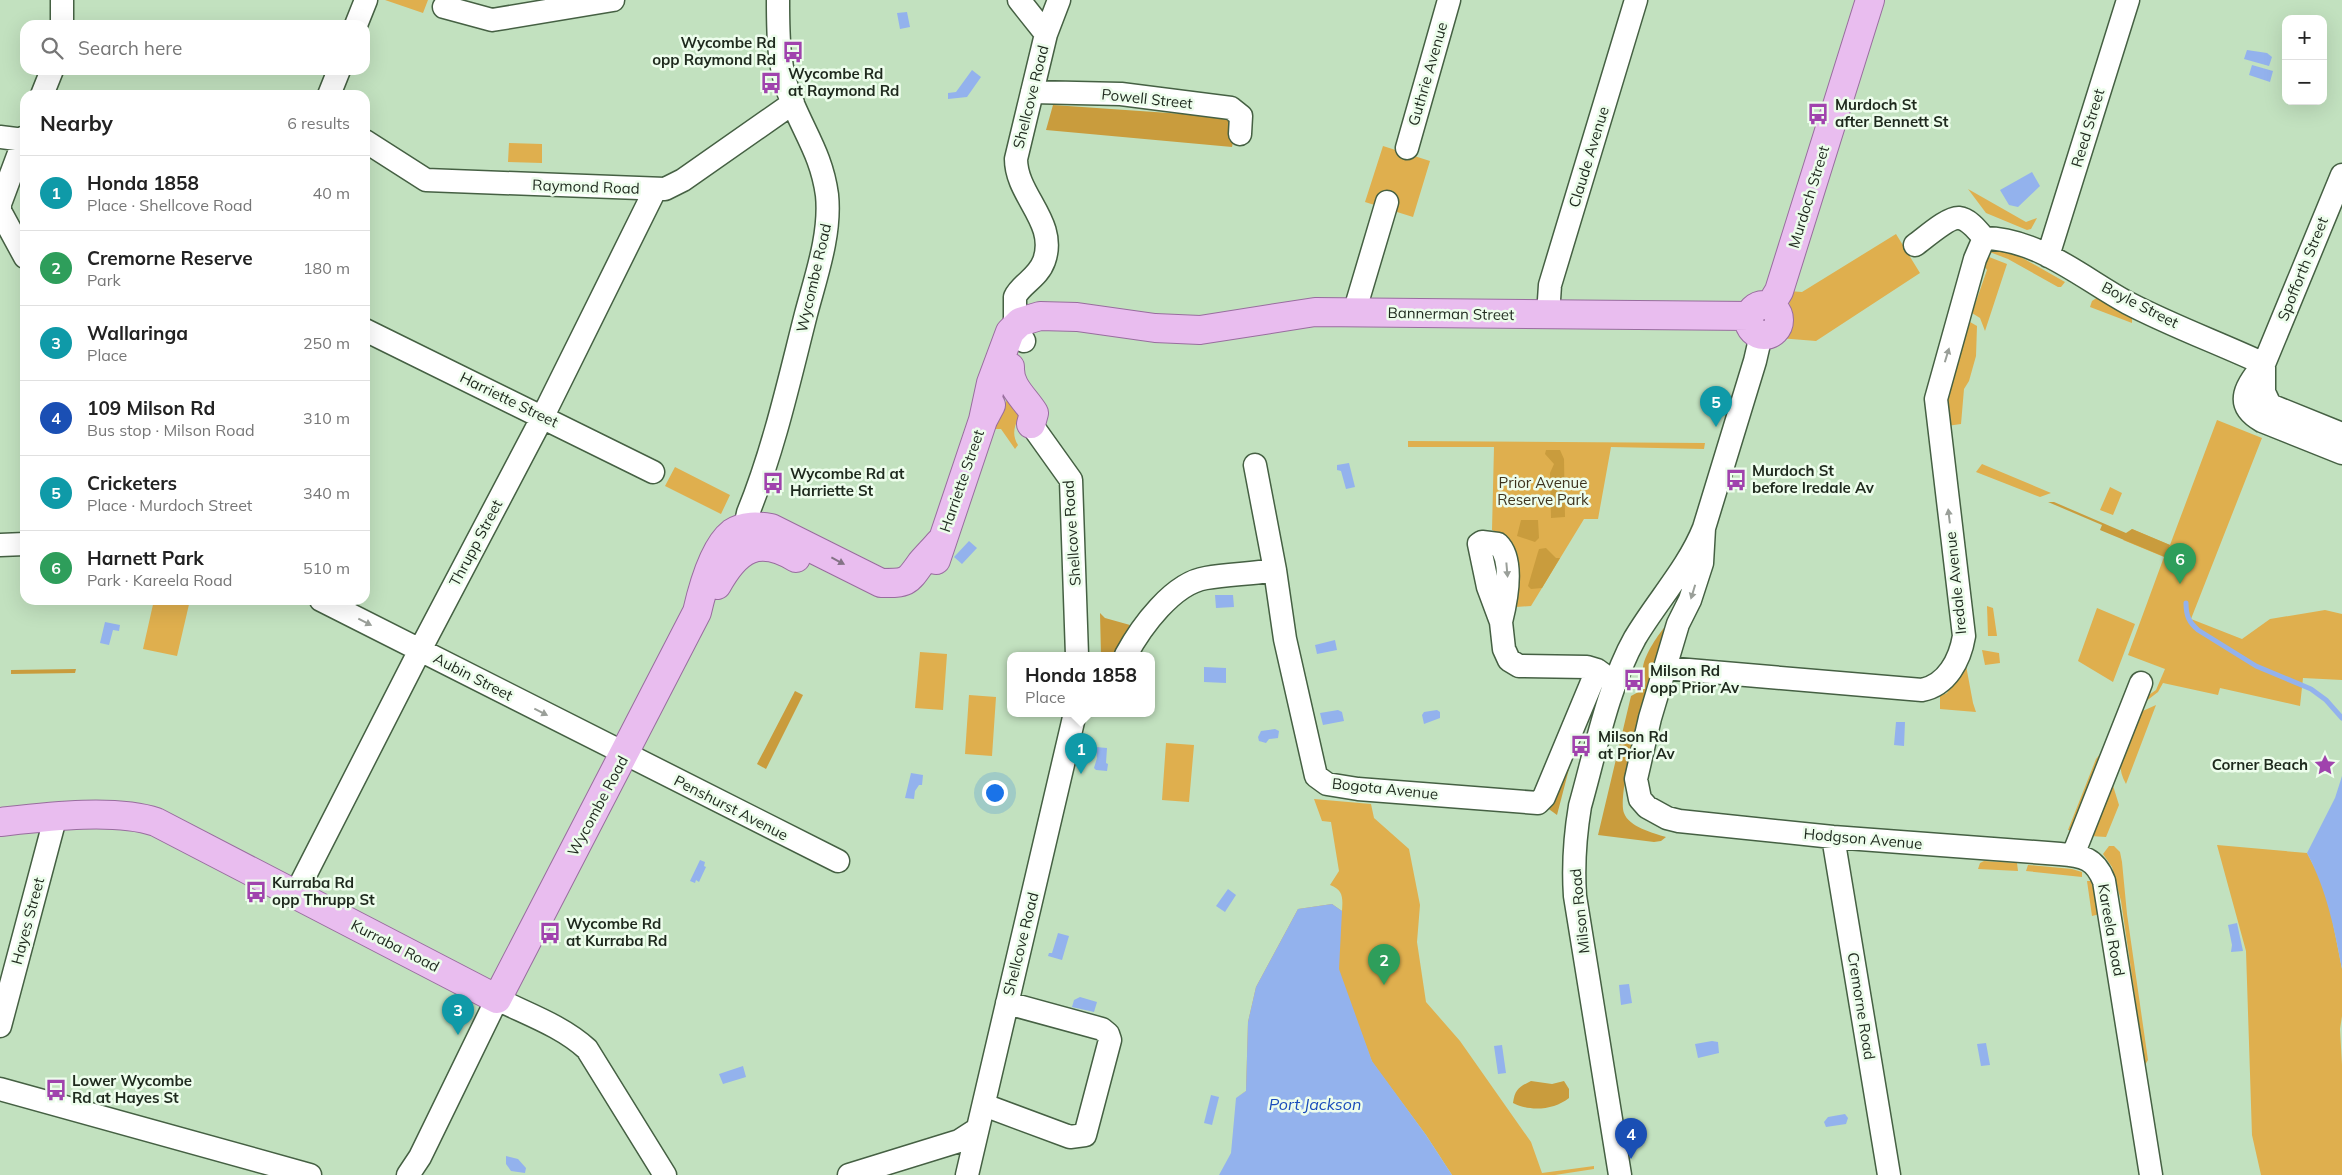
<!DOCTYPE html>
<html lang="en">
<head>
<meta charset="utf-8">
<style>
  body { margin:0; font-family:Mulish,sans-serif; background:#f2f2f2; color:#222 }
  .controls { position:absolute; right:15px; top:15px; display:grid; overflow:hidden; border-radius:10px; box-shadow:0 5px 20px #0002 }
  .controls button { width:45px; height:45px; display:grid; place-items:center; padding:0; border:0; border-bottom:1px solid #e0e0e0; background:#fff; color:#222; font:25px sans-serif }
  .you { position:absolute; left:994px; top:792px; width:18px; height:18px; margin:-12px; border:4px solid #fff; border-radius:50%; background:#1a73e8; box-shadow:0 0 0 8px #1a73e833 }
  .badge { display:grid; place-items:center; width:32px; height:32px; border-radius:50%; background:#1a73e8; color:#fff; font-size:16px; font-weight:700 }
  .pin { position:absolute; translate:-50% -41px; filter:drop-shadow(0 1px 2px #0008) }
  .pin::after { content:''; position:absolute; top:26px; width:18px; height:15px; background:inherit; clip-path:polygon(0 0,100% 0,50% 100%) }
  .popup { position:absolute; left:1007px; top:652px; width:148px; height:65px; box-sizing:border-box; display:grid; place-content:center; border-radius:10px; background:#fff; filter:drop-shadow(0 1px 4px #0005); font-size:16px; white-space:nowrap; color:#767676 }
  .popup b { font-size:19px; color:#222 }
  .popup::after { content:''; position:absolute; left:50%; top:100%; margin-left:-10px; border:10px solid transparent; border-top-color:#fff }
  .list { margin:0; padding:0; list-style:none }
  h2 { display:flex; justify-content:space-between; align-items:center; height:65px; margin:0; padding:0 20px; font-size:21px }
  h2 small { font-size:16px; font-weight:400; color:#767676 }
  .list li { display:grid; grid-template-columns:32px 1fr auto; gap:15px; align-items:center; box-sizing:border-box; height:75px; padding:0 20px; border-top:1px solid #e0e0e0 }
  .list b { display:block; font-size:19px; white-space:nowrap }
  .list p { margin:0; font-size:16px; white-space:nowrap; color:#767676 }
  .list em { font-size:16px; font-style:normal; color:#767676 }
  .icon { flex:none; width:28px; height:28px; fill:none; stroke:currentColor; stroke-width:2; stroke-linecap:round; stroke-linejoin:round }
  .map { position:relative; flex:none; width:2342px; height:1175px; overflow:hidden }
  .search { position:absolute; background:#fff; box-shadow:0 5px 20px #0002; left:20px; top:20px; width:350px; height:55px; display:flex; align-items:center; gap:12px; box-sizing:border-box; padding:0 18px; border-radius:15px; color:#767676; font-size:19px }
  .panel { position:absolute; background:#fff; box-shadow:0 5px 20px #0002; left:20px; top:90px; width:350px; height:515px; border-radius:15px }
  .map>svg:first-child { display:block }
  .green { fill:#dfaf4e }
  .forest { fill:#c99c3d }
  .water { fill:#93b2ed }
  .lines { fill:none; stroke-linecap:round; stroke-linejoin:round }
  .stream { stroke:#93b2ed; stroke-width:5 }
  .minor-casing { stroke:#456043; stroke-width:25 }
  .major-casing { stroke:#986d9e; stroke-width:30 }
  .minor { stroke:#fff; stroke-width:22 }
  .major { stroke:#e9bdef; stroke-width:28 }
  .oneway { fill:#9a9f99 }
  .oneway2 { fill:#847386 }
  .labels { text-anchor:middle; stroke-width:5; stroke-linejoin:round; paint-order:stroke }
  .poi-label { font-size:15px; font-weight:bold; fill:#1e291d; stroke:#edfdec; text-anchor:start }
  .street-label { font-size:15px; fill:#1e291d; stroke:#edfdec }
  .park-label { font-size:15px; fill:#3e331e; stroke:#edfdec }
  .water-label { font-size:16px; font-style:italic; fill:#194cbb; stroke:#edfdec }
</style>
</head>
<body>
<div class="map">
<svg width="2342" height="1175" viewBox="0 0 2342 1175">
  <rect width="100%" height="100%" fill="#c2e1bf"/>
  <path class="green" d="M 385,0 L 428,0 L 423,13 Z
    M 509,143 L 542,144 L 542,163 L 508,162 Z
    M 1383,146 L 1430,161 L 1413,217 L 1365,202 Z
    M 1968,189 L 2026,222 L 2037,218 L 2031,229 L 2027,230 L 1986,213 Z
    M 1896,234 L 1920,273 L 1816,341 L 1779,338 C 1790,319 1791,312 1788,291 L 1802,292 Z
    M 1987,251 L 2012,252 L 2065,282 L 2061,287 L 2058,287 L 2008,259 Z
    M 1984,255 L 2007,264 L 1985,331 L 1980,318 L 1972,313 L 1987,270 L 1981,261 Z
    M 2098,297 L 2132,316 L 2132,323 L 2090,307 L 2092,301 Z
    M 1970,322 L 1977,326 L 1976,356 L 1969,381 L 1964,389 L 1961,424 L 1947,426 L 1945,395 Z
    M 1009,396 L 1024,410 C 1016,420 1010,433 1018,445 L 1015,449 L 1001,429 L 992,429 Z
    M 2217,420 L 2262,438 L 2191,619 L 2242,639 L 2270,619 L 2325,610 L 2342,614 L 2342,680 L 2303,678 L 2300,706 L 2220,688 L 2218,695 L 2163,683 L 2158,692 L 2145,702 L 2146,697 L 2156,690 L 2165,669 L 2128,655 L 2164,557 L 2123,540 L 2132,529 L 2170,545 Z
    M 1408,441 L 1705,443 L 1704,449 L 1611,447 L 1598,519 L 1584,519 L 1531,606 L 1516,607 C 1513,583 1517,539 1492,530 L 1494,447 L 1408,447 Z
    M 1982,464 L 2051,493 L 2040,497 L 1976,472 Z
    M 675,467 L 730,495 L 721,514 L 665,486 Z
    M 2110,487 L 2122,493 L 2113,515 L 2100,510 Z
    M 154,600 L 190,600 L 177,656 L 143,649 Z
    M 1987,606 L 1993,608 L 1997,636 L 1988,636 Z
    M 2097,608 L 2135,624 L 2113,682 L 2078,661 Z
    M 1982,650 L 1999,653 L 2000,663 L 1985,665 Z
    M 920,652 L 947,654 L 943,710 L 915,708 Z
    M 1965,660 L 1973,703 L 1976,712 L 1940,709 L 1940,696 L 1947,693 Z
    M 969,695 L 996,697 L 992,756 L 965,754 Z
    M 2156,705 L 2126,784 C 2112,761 2127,736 2136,714 Z
    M 1166,743 L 1194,745 L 1189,802 L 1162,800 Z
    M 2100,754 L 2105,754 L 2073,831 L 2068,830 L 2096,759 Z
    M 2110,776 L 2119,805 L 2106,837 L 2090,836 Z
    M 1314,799 L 1371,804 L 1374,818 L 1409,849 L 1420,905 L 1417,942 L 1426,1002 L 1460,1041 L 1531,1142 L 1542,1173 L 1594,1166 L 1594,1169 L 1555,1175 L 1452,1175 L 1426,1135 L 1372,1062 L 1356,1019 L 1236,1098 L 1246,1091 L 1248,1022 L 1256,987 L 1298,909 L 1332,904 L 1342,911 C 1343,897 1343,890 1330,885 L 1339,871 L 1331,822 L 1322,821 Z
    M 2217,845 L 2307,853 L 2320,878 L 2331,913 L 2342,969 L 2342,1016 L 2340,1029 L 2342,1065 L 2342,1175 L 2261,1175 L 2252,1135 L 2246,951 Z
    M 2109,846 L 2114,846 L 2120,852 L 2122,862 L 2127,914 L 2148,1060 L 2145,1065 L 2121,901 L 2112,867 L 2103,854 Z
    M 1984,861 L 2017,863 L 2018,871 L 1978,869 L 1980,863 Z
    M 2028,865 L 2072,869 L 2082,872 L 2082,877 L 2026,871 Z
    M 2087,881 L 2091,881 L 2100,914 L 2092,916 Z"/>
  <path class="forest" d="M 1053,105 L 1227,117 L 1236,128 L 1232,147 L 1046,130 Z
    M 1546,450 L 1560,450 L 1564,459 L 1565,517 L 1551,518 L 1550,473 L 1554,464 L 1545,454 Z
    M 2048,502 L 2054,502 L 2126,533 L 2132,529 L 2170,545 L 2165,557 L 2100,530 L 2102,525 Z
    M 1521,520 L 1538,520 L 1539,538 L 1535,542 L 1517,536 Z
    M 1546,548 L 1556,558 L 1560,558 L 1542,588 L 1531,589 L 1528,586 L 1538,552 L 1539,549 Z
    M 1100,613 L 1105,618 L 1130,625 L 1115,655 L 1101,655 Z
    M 1664,628 L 1665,629 C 1657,660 1615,789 1624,813 C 1629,827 1653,833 1666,837 L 1661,841 L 1654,842 L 1598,835 L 1631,696 L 1644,689 C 1647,680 1644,679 1643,670 C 1642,659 1657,636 1664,628 Z
    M 76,669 L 75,673 L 11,674 L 11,670 Z
    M 795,691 L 803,695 L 766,769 L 757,764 Z
    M 1576,742 L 1557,815 L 1546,807 Z
    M 1531,1081 L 1552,1084 L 1564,1081 L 1569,1089 L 1569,1098 C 1554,1110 1530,1112 1513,1103 C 1515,1089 1519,1087 1531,1081 Z"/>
  <path class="water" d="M 907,12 L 910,27 L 900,29 L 897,13 Z
    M 2247,50 L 2267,53 L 2272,57 L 2269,66 L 2244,59 Z
    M 2252,65 L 2273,71 L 2270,82 L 2249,75 Z
    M 972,70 L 981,77 L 967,97 L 948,99 L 948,93 L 956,92 Z
    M 2032,172 L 2040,186 L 2018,207 L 2009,205 L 2000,190 Z
    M 1349,463 L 1355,487 L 1346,489 L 1341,471 L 1337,470 L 1337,465 Z
    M 969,541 L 977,548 L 962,564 L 954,557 Z
    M 1215,595 L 1233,595 L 1234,607 L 1216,608 Z
    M 105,622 L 120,625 L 119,631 L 113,630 L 109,645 L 100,643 Z
    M 1335,640 L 1337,650 L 1317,654 L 1315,645 Z
    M 1204,667 L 1226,668 L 1226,683 L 1204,682 Z
    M 1338,710 L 1342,712 L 1344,721 L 1323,725 L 1320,713 Z
    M 1437,710 L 1440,712 L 1440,718 L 1424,724 L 1422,715 L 1424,712 Z
    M 1896,722 L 1905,722 L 1904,746 L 1894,745 Z
    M 1275,729 L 1279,731 L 1278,738 L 1269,739 L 1266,743 L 1259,741 L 1258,737 L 1261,731 Z
    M 1096,747 L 1107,748 L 1106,763 L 1108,764 L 1107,771 L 1096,770 L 1094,768 L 1097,758 Z
    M 911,773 L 923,775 L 922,785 L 919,785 L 915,791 L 914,799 L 905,798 Z
    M 2342,776 L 2342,969 C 2334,927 2327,891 2307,853 L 2335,798 Z
    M 700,860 L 705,862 L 704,866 L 706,867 L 699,882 L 696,880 L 695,883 L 690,881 Z
    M 1228,889 L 1236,895 L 1225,912 L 1216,906 Z
    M 1332,904 L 1342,911 L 1339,969 L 1372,1061 L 1426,1135 L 1452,1175 L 1219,1175 L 1231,1153 L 1236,1098 L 1246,1091 L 1248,1022 L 1256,987 L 1298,909 Z
    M 2237,923 L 2243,951 L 2231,952 L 2232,945 L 2228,925 Z
    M 1058,933 L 1069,936 L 1062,960 L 1048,956 L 1049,953 L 1052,953 Z
    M 1629,984 L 1632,1003 L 1621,1005 L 1619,985 Z
    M 1080,997 L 1097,1002 L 1094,1012 L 1072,1007 L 1074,1000 Z
    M 1712,1041 L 1718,1042 L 1719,1053 L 1698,1058 L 1695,1044 Z
    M 1986,1043 L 1990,1065 L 1981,1066 L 1977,1044 Z
    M 1502,1045 L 1506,1073 L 1498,1074 L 1494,1046 Z
    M 743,1066 L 746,1077 L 723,1084 L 719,1074 Z
    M 1211,1095 L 1219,1097 L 1212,1125 L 1204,1123 Z
    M 1845,1114 L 1848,1118 L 1846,1124 L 1826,1127 L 1824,1122 L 1828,1117 Z
    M 506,1156 L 518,1159 L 526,1168 L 525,1173 L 511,1171 L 506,1164 Z"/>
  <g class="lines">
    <path class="stream" d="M 2186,603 C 2186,616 2189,622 2198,630 L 2256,666 L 2311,689 L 2326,700 L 2342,718"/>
    <g class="minor-casing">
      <path id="minor" d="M 1019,0 L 1046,34 L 1016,159 C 1016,196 1058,222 1044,261 C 1038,278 1021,284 1015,297 L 1015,326 L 1024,341
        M 444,7 L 492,20 L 613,0
        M 62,25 L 62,0
        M 356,25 L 366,0
        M 1046,34 L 1059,0
        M 1032,92 L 1121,94 L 1231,108 L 1241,116 L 1240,134
        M 42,95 L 52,70
        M 329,95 L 339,70
        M 0,137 L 24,140
        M 25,137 L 0,204 L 0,211 L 25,257
        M 365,141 L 426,180 L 665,189 L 683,180 L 793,103
        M 1407,148 L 1449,0
        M 2342,175 L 2264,364 C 2247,385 2232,404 2262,421 L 2342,453
        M 1915,245 C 1925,238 1948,217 1959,218 C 1969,219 1978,231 1984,238 C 2039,239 2082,278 2128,303 C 2172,326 2219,343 2264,364
        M 2048,256 L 2128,0
        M 1354,313 L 1387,202
        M 1548,315 L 1550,285 L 1636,0
        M 365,330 L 653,472
        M 2264,364 L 2264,392 L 2270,405 L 2342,434
        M 1031,424 L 1071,480 L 1077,655
        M 1255,465 L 1275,570 L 1285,639 L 1316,776 L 1327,784 L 1358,789 L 1538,803 L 1544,797 L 1597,670
        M 1704,528 L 1702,563 L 1690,600 L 1678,624 L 1650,718 L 1636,779 L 1640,799 L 1647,807 L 1667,818 L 1679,821 L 1833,837 L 2060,854 C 2083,856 2095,858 2104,881 L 2151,1175
        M 747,544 L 745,527 L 748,513 C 774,449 789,381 806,314 C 816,276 831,234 827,195 C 822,158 807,137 793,104 C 778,70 778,36 778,0
        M 0,545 L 25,544
        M 321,600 L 838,861
        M 1501,622 C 1506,602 1515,560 1498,544 L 1482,542 L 1479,544 L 1488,587 L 1501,622 L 1504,649 L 1509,660 L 1519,666 L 1587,667 L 1597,670 L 1608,678
        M 1126,655 C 1141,627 1173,583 1206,578 C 1229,574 1253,574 1275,570
        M 1665,668 L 1922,690 C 1947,685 1960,660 1964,636 L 1936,399 L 1975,259 L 1984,238
        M 1833,837 L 1889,1175
        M 2073,855 L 2141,683
        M 295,895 L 420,650 L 543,416 L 655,190
        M 0,1026 L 56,815
        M 0,1089 L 310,1175
        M 984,1105 L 1070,1137 L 1085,1135 L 1110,1040 L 1108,1034 L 1102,1029 L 1007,1003
        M 408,1175 L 420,1157 L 497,999 C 527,1014 562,1026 587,1049 L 665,1175
        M 849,1175 L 959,1141 L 976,1130
        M 967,1175 L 1075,713
        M 1620,1175 L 1575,896 C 1573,866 1575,836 1580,806 C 1595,753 1608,686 1635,638 C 1657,601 1688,568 1704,528 L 1755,361 L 1761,335"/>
    </g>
    <g class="major-casing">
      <path id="major" d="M1749 320a15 15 0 1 1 30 0a15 15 0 1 1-30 0Z
        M 1770,306 L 1779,291 L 1870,0
        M 1010,367 C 1009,387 1025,398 1034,413 L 1031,424
        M 983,420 L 991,383 L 1010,332 L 1020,322 L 1040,316 L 1077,317 L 1155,328 L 1200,330 L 1315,312 L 1750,316
        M 936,560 L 983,420 L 991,405
        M 717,585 C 737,549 758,535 796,558
        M 0,822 C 44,817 114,808 156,822 L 497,999 L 697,612 C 702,590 714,547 732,533 C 744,525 758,526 771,528 L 881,583 C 907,583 907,583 921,563 C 927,556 934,549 940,542"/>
    </g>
    <use href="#minor" class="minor"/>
    <use href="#major" class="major"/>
  </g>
  <defs><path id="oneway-solid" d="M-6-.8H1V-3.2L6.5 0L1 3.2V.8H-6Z" transform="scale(1.25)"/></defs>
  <g class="oneway">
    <use href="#oneway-solid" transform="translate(1947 355) rotate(-73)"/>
    <use href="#oneway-solid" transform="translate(1949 516) rotate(-97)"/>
    <use href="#oneway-solid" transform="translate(1507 570) rotate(85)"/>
    <use href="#oneway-solid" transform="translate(1693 592) rotate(107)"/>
    <use href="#oneway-solid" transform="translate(365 622) rotate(27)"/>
    <use href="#oneway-solid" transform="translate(541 712) rotate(27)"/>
  </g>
  <use class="oneway2" href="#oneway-solid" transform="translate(838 561) rotate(28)"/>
  <defs>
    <g id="bus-bare" transform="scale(1.725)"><path d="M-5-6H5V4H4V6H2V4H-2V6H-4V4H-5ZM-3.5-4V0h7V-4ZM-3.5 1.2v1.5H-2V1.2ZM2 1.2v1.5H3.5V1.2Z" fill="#a043ad" stroke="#edfdec" stroke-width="2.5" paint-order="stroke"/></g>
    <g id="sight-bare" transform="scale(1.725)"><path d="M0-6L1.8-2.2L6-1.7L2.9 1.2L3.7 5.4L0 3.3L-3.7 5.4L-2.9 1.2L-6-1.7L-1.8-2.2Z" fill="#a043ad" stroke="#edfdec" stroke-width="2.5" paint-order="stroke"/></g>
  </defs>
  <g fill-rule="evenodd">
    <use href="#bus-bare" x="793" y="52"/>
    <use href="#bus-bare" x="771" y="83"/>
    <use href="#bus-bare" x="1818" y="114"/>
    <use href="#bus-bare" x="1736" y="480"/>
    <use href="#bus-bare" x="773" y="483"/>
    <use href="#bus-bare" x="1634" y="680"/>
    <use href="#bus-bare" x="1581" y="746"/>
    <use href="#sight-bare" x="2325" y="765"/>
    <use href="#bus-bare" x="256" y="892"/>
    <use href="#bus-bare" x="550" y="933"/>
    <use href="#bus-bare" x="56" y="1090"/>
  </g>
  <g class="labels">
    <g class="poi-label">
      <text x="776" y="48" text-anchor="end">Wycombe Rd<tspan x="776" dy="17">opp Raymond Rd</tspan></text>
      <text x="788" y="79">Wycombe Rd<tspan x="788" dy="17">at Raymond Rd</tspan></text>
      <text x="1835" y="110">Murdoch St<tspan x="1835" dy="17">after Bennett St</tspan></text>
      <text x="1752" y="476">Murdoch St<tspan x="1752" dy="17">before Iredale Av</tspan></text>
      <text x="790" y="479">Wycombe Rd at<tspan x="790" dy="17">Harriette St</tspan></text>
      <text x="1650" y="676">Milson Rd<tspan x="1650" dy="17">opp Prior Av</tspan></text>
      <text x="1598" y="742">Milson Rd<tspan x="1598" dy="17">at Prior Av</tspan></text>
      <text x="2308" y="770" text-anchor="end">Corner Beach</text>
      <text x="272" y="888">Kurraba Rd<tspan x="272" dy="17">opp Thrupp St</tspan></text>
      <text x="566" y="929">Wycombe Rd<tspan x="566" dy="17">at Kurraba Rd</tspan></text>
      <text x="72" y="1086">Lower Wycombe<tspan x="72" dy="17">Rd at Hayes St</tspan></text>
    </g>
    <g class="street-label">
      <text transform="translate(1428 74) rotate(-74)" y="5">Guthrie Avenue</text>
      <text transform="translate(1031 97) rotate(-76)" y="5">Shellcove Road</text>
      <text transform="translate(1147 99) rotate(6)" y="5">Powell Street</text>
      <text transform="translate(2088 128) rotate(-73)" y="5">Reed Street</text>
      <text transform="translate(1589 157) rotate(-73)" y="5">Claude Avenue</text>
      <text transform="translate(586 187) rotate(2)" y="5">Raymond Road</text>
      <text transform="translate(1809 197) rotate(-73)" y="5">Murdoch Street</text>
      <text transform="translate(2303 269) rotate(-68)" y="5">Spofforth Street</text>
      <text transform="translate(814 278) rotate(-77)" y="5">Wycombe Road</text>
      <text transform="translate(2140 305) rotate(27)" y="5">Boyle Street</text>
      <text transform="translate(1451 314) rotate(1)" y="5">Bannerman Street</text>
      <text transform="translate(509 400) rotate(26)" y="5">Harriette Street</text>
      <text transform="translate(962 481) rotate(-71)" y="5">Harriette Street</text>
      <text transform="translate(1072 533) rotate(-94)" y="5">Shellcove Road</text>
      <text transform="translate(476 543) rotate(-62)" y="5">Thrupp Street</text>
      <text transform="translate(1956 583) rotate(-96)" y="5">Iredale Avenue</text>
      <text transform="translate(473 677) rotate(27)" y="5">Aubin Street</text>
      <text transform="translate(1385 789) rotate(6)" y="5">Bogota Avenue</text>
      <text transform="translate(598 806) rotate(-62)" y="5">Wycombe Road</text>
      <text transform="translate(731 808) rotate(27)" y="5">Penshurst Avenue</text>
      <text transform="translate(1863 839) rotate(5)" y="5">Hodgson Avenue</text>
      <text transform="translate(1580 911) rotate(-96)" y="5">Milson Road</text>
      <text transform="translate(28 921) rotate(-75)" y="5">Hayes Street</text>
      <text transform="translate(2111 930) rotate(80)" y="5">Kareela Road</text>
      <text transform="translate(1021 944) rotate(-76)" y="5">Shellcove Road</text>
      <text transform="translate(395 946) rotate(27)" y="5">Kurraba Road</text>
      <text transform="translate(1861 1006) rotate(81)" y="5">Cremorne Road</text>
    </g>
    <g class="park-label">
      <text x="1543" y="488">Prior Avenue<tspan x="1543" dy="17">Reserve Park</tspan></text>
    </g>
    <g class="water-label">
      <text x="1315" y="1110">Port Jackson</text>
    </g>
  </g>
</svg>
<div class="controls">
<button>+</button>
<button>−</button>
</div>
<div class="you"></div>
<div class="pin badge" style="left:1081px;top:774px;background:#0f9aa8">1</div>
<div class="popup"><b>Honda 1858</b>Place</div>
<div class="pin badge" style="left:1384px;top:985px;background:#2e9e5b">2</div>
<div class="pin badge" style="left:458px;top:1035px;background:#0f9aa8">3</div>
<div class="pin badge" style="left:1631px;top:1159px;background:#1a4fb4">4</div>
<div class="pin badge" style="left:1716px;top:427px;background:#0f9aa8">5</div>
<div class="pin badge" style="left:2180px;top:584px;background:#2e9e5b">6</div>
<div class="search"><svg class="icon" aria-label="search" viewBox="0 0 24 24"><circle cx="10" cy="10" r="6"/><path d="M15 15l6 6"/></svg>Search here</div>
<section class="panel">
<h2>Nearby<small>6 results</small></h2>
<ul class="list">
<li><span class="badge" style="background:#0f9aa8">1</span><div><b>Honda 1858</b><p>Place · Shellcove Road</p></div><em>40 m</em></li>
<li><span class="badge" style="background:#2e9e5b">2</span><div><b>Cremorne Reserve</b><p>Park</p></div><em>180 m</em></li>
<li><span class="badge" style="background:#0f9aa8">3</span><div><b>Wallaringa</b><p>Place</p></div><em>250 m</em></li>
<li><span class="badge" style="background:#1a4fb4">4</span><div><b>109 Milson Rd</b><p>Bus stop · Milson Road</p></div><em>310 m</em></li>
<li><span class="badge" style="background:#0f9aa8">5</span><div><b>Cricketers</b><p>Place · Murdoch Street</p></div><em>340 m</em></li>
<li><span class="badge" style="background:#2e9e5b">6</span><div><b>Harnett Park</b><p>Park · Kareela Road</p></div><em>510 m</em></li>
</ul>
</section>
</div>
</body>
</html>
